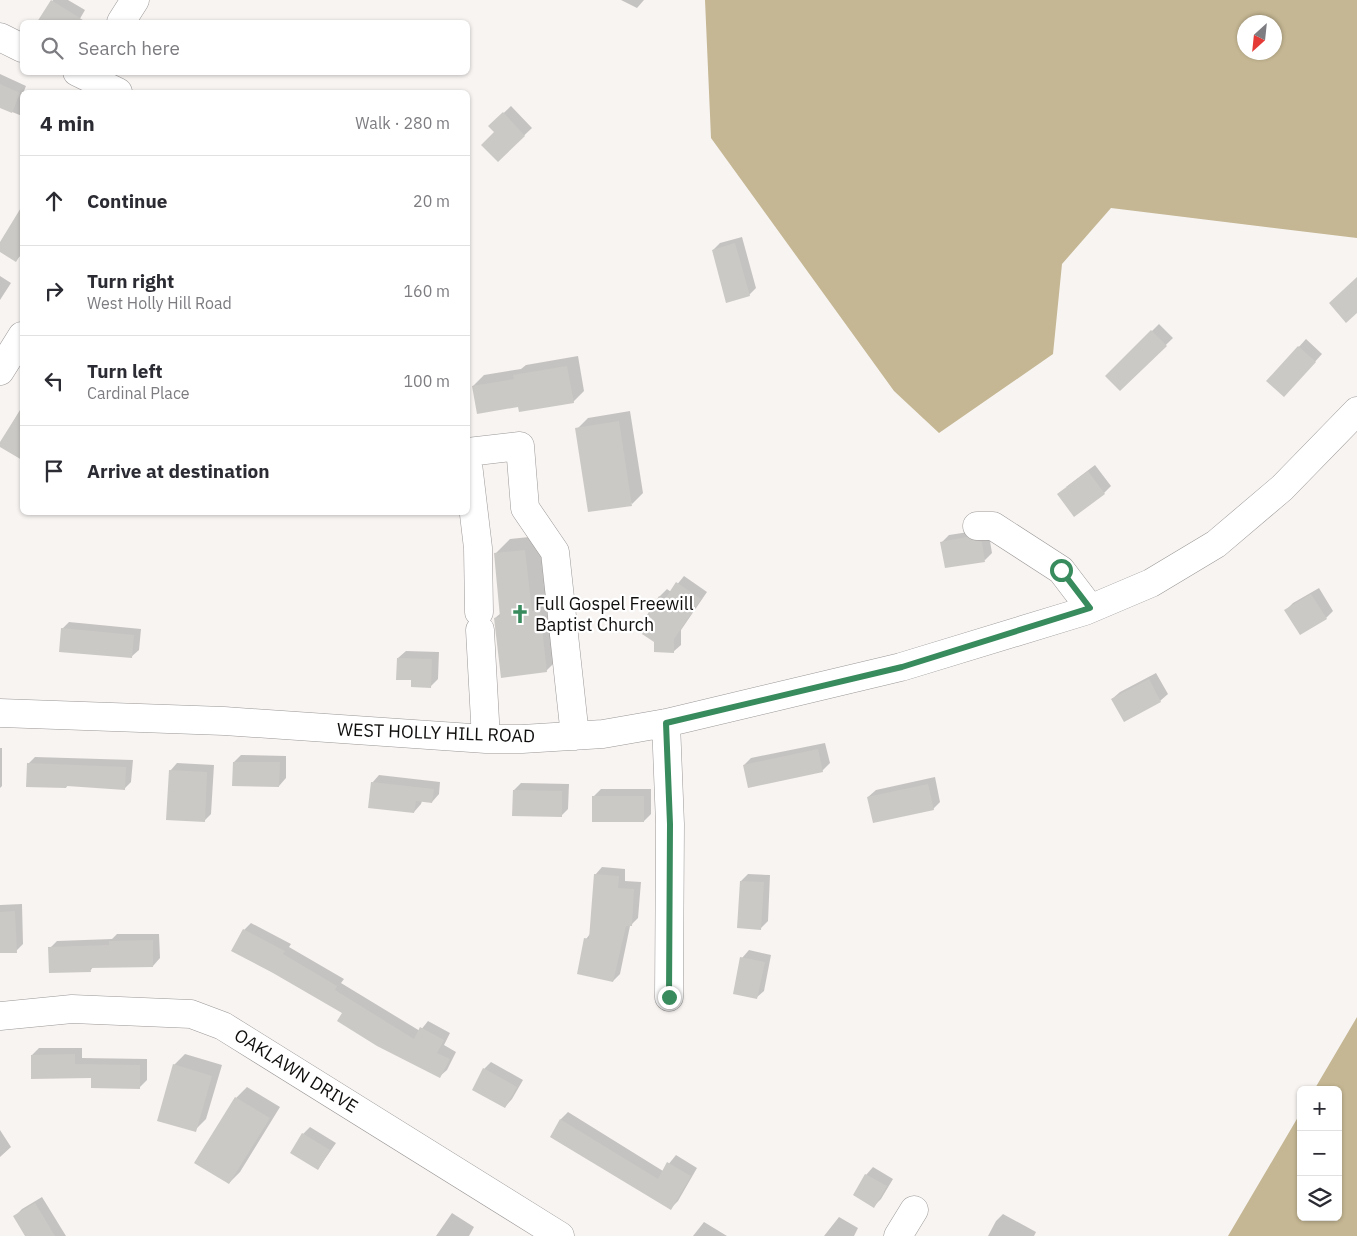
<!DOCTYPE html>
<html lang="en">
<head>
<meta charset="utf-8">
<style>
  body { margin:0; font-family:"IBM Plex Sans",sans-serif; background:#f2f2f3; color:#2b2b33 }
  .controls { position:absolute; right:15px; bottom:15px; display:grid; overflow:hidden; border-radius:8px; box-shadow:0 1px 4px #0004 }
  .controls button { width:45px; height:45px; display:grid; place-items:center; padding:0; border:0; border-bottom:1px solid #e1e1e2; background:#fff; color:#2b2b33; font:25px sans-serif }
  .compass { position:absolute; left:1237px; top:15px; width:45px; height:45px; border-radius:50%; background:#fff; box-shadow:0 1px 4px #0004; rotate:207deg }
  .stop { position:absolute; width:15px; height:15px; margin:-11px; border:4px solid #388b5d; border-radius:50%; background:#fff }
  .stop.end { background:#388b5d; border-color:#fff; box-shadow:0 1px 5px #0008 }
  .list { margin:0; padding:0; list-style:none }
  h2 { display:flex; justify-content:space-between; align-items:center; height:65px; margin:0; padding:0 20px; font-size:21px }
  h2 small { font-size:16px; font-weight:400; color:#7c7c81 }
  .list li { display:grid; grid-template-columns:32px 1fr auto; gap:15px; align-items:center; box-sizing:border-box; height:90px; padding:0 20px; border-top:1px solid #e1e1e2 }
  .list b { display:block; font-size:19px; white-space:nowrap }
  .list p { margin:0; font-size:16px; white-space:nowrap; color:#7c7c81 }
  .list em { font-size:16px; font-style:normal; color:#7c7c81 }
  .icon { flex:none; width:28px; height:28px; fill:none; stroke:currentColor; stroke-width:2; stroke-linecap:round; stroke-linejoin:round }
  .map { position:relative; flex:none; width:1357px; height:1236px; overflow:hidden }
  .search { position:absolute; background:#fff; box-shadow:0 1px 4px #0004; left:20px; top:20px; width:450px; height:55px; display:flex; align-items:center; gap:12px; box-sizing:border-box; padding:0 18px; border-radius:8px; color:#7c7c81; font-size:19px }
  .panel { position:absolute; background:#fff; box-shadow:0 1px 4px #0004; left:20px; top:90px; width:450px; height:425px; border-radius:8px }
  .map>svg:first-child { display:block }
  .forest { fill:#c5b793; fill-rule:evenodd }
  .shadow { fill:#0003 }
  .building { fill:#cbc9c6 }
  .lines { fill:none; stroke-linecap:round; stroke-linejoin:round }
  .minor-casing { stroke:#9b9796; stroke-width:29 }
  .minor { stroke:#fff; stroke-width:28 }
  .route { stroke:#388b5d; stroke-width:6 }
  .labels { text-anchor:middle; stroke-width:4.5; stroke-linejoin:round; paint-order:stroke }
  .poi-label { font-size:18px; fill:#100f0e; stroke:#fff; text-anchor:start }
  .street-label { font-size:18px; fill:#100f0e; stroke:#fff }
</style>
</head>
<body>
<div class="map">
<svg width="1357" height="1236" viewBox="0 0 1357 1236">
  <rect width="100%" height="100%" fill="#f7f4f2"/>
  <path class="forest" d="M 705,0 L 1357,0 L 1357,238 L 1111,208 L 1062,264 L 1053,354 L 939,433 L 894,391 L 711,138 ZM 1244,22 L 1274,22 L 1274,52 L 1244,52 Z
    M 1357,1017 L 1357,1236 L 1228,1236 L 1301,1112 L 1301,1217 L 1338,1217 L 1338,1090 L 1314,1090 Z"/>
  <path class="shadow" d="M 53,0 L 68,0 L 85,10 L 78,22 L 41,22 L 39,21 Z
    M 621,0 L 644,0 L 637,8 Z
    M 0,74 L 26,86 L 24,91 L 28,92 L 22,92 L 22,116 L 0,107 Z
    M 511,106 L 532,128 L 498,160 L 496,132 L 490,126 Z
    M 22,214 L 22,254 L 16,260 L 0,250 L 0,244 Z
    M 742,237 L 756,288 L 749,295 L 713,250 L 720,243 Z
    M 0,276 L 11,283 L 0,300 Z
    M 1159,324 L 1173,338 L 1120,390 L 1107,376 Z
    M 1306,339 L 1322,354 L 1291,388 L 1268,381 Z
    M 578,356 L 584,391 L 573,402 L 519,406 L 473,386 L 484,375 L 521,369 L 526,365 Z
    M 22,407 L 22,456 L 21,458 L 0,444 Z
    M 630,411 L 643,493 L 632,504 L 577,429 L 588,418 Z
    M 1095,465 L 1111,486 L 1104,493 L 1066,487 Z
    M 975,531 L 989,535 L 992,553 L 985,560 L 942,542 L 949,535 Z
    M 539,536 L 546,597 L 561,656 L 546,671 L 495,618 L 501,613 L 495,554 L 510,539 Z
    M 684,576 L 707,592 L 681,630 L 681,645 L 673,652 L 654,618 L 649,615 L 660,596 L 667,589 L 671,592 Z
    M 1319,588 L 1333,611 L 1326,618 L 1286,610 L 1293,603 Z
    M 69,622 L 141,629 L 139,650 L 131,657 L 62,629 Z
    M 406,651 L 439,652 L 438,679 L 431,686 L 412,679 L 398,658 Z
    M 1156,673 L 1168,694 L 1160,701 L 1112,699 L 1120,692 Z
    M 825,743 L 830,763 L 822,771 L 744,765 L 751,758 Z
    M 0,748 L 2,748 L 2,786 L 0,788 Z
    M 241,755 L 286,756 L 286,778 L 279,786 L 234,762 Z
    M 35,757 L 133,760 L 131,782 L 124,789 L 69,785 L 66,787 L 28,764 Z
    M 177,763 L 214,765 L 211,814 L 204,821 L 170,771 Z
    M 379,775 L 440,782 L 439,794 L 432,802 L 422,801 L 421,804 L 414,812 L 372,783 Z
    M 935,777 L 940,802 L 933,809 L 868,797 L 876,790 Z
    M 521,783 L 569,784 L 568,809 L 561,816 L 514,790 Z
    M 601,789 L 651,789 L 651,814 L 644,821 L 594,796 Z
    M 602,867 L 625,869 L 625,881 L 641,882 L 638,918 L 630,926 L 620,974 L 613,981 L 586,939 L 590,934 L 595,875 Z
    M 748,874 L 770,875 L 768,921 L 760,929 L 741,881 Z
    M 22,904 L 23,944 L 16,951 L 0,952 L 0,905 Z
    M 251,923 L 291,944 L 289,947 L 344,979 L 341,983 L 420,1031 L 428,1021 L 450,1033 L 444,1045 L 456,1052 L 447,1070 L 439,1077 L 344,1012 L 244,930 Z
    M 117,934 L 159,934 L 160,958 L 153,966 L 94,966 L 90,971 L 50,948 L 57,941 L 112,939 Z
    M 749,950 L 771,955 L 764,991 L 756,998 L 742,958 Z
    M 39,1048 L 82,1048 L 82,1058 L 147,1059 L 147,1080 L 139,1088 L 93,1077 L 32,1055 Z
    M 185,1054 L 222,1065 L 206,1119 L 195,1130 L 174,1065 Z
    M 491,1062 L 523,1080 L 512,1099 L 505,1107 L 484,1069 Z
    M 247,1087 L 280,1107 L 240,1172 L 229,1183 L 236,1098 Z
    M 568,1112 L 663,1171 L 676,1155 L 697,1168 L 678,1201 L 671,1208 L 551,1137 L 561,1119 Z
    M 310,1127 L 336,1143 L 318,1169 L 303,1134 Z
    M 0,1130 L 11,1147 L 0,1157 Z
    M 873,1167 L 893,1179 L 881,1199 L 874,1206 L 854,1195 L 866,1175 Z
    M 42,1197 L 66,1236 L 27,1236 L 15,1216 L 22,1209 Z
    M 452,1213 L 474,1227 L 469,1236 L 436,1236 Z
    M 1003,1214 L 1036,1232 L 1034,1236 L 988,1236 L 996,1221 Z
    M 839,1217 L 858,1228 L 854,1236 L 824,1236 Z
    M 704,1222 L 727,1236 L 693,1236 Z"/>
  <path class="building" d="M 51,0 L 86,22 L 37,22 Z
    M 0,84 L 20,93 L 12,113 L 0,108 Z
    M 503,112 L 525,136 L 498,162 L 481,145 L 494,132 L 488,126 Z
    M 22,206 L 22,252 L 16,262 L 0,252 L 0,242 Z
    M 735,243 L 750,296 L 726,303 L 712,250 Z
    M 1357,277 L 1357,313 L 1346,323 L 1329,303 Z
    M 1151,330 L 1167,346 L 1120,391 L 1105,376 Z
    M 1298,346 L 1316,362 L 1284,397 L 1266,381 Z
    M 567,366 L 574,403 L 519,412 L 518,407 L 477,414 L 472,386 L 514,379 L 513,375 Z
    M 22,407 L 22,460 L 0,447 L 0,442 Z
    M 619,421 L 632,506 L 588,512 L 575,428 Z
    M 1088,471 L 1105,494 L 1074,517 L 1057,494 Z
    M 967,537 L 982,542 L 985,562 L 945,568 L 940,542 Z
    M 525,550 L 532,611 L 540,610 L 547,672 L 501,678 L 494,618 L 500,617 L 494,553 Z
    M 676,582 L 701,599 L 674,639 L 674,653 L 654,652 L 654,642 L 642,634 L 652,619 L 647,615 L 659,596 L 665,599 Z
    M 1311,594 L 1327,619 L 1300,635 L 1284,610 Z
    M 61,628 L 134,635 L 132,658 L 59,652 Z
    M 397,658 L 432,659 L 431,688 L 411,687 L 411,680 L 396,680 Z
    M 1149,679 L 1161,702 L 1124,722 L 1111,699 Z
    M 818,749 L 823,772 L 748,788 L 743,765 Z
    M 233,762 L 280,762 L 279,787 L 232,786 Z
    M 27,763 L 126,767 L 125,790 L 67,786 L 66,788 L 26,787 Z
    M 169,770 L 207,772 L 205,822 L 166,820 Z
    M 371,782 L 434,789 L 432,803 L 416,801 L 414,813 L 368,808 Z
    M 928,784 L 934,810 L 873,823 L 867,797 Z
    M 513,790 L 562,791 L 562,817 L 512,816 Z
    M 592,796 L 644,796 L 644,822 L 592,822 Z
    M 594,874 L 619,876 L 618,888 L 634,889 L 632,926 L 626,926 L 613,982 L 577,974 L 584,938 L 589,939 Z
    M 740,881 L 764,882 L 761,930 L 737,928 Z
    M 15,911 L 17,953 L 0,953 L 0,912 Z
    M 243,929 L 285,951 L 283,954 L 337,986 L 335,990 L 414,1039 L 420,1027 L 444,1040 L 437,1053 L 450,1059 L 440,1078 L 377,1046 L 337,1021 L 342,1013 L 273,973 L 231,951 Z
    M 153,940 L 153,967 L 90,968 L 91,972 L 49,973 L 48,947 L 109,945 L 109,941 Z
    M 740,957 L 765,962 L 757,999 L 733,994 Z
    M 75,1054 L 75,1064 L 140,1065 L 140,1089 L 91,1088 L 91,1078 L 31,1079 L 31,1055 Z
    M 173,1064 L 212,1076 L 196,1132 L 157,1121 Z
    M 483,1068 L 517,1087 L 505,1108 L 472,1090 Z
    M 235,1097 L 270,1118 L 229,1184 L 194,1163 Z
    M 560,1119 L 658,1179 L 667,1162 L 691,1176 L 671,1210 L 550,1137 Z
    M 302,1133 L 330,1150 L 318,1170 L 290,1153 Z
    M 865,1174 L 887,1186 L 874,1208 L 853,1195 Z
    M 35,1203 L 55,1236 L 25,1236 L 13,1216 Z"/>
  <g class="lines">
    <g class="minor-casing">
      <path id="minor" d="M 121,22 L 135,0
        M 0,37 L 22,48
        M 77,72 L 118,92
        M 0,371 L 22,336
        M 468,452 L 520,446 L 525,508 L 555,552 L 575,736
        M 468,464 L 478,548 L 479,612
        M 977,526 L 993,526 L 1061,570 L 1090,608
        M 480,630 L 486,739
        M 0,713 L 224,721 L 486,739 L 522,739 L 603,734 L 666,723 L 901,667 L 1085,611 L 1151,583 L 1216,544 L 1282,488 L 1357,411
        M 666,723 L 670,824 L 669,997
        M 0,1016 L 72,1009 L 191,1014 L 223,1026 L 560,1236
        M 898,1236 L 914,1210"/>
    </g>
    <use href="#minor" class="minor"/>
  </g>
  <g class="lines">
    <path class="route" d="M 669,997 L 670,824 L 666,723 L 902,667 L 1090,608 L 1061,570"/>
  </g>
  <defs>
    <g id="church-bare" transform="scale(1.5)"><path d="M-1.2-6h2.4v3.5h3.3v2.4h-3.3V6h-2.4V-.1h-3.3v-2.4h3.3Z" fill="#388b5d" stroke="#fff" stroke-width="2.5" paint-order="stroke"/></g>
  </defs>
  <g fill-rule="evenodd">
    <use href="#church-bare" x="520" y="614"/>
  </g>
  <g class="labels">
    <g class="poi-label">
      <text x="535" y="610">Full Gospel Freewill<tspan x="535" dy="21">Baptist Church</tspan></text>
    </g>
    <g class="street-label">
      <text transform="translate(436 733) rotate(2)" y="6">WEST HOLLY HILL ROAD</text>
      <text transform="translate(296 1071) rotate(32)" y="6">OAKLAWN DRIVE</text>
    </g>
  </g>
</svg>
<div class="controls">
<button>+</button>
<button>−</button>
<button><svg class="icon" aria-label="layers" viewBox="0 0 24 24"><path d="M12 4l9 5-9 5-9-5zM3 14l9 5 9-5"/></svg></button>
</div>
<svg class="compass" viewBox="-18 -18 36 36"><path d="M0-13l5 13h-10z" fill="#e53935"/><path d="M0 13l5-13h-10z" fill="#7c7c81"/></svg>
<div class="stop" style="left:1061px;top:570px"></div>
<div class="stop end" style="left:669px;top:997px"></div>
<div class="search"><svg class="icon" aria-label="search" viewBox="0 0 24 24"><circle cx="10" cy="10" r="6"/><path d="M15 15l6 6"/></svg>Search here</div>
<section class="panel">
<h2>4 min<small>Walk · 280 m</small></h2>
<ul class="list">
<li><svg class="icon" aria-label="ahead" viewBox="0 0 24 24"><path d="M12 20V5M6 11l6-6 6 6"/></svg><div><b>Continue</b></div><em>20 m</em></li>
<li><svg class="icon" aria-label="right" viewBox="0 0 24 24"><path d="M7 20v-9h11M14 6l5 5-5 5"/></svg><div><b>Turn right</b><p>West Holly Hill Road</p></div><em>160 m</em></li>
<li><svg class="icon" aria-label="left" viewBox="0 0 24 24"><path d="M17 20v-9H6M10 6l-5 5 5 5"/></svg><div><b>Turn left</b><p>Cardinal Place</p></div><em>100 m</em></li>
<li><svg class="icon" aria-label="arrive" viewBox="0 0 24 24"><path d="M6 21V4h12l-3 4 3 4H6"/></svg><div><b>Arrive at destination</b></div></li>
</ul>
</section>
</div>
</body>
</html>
